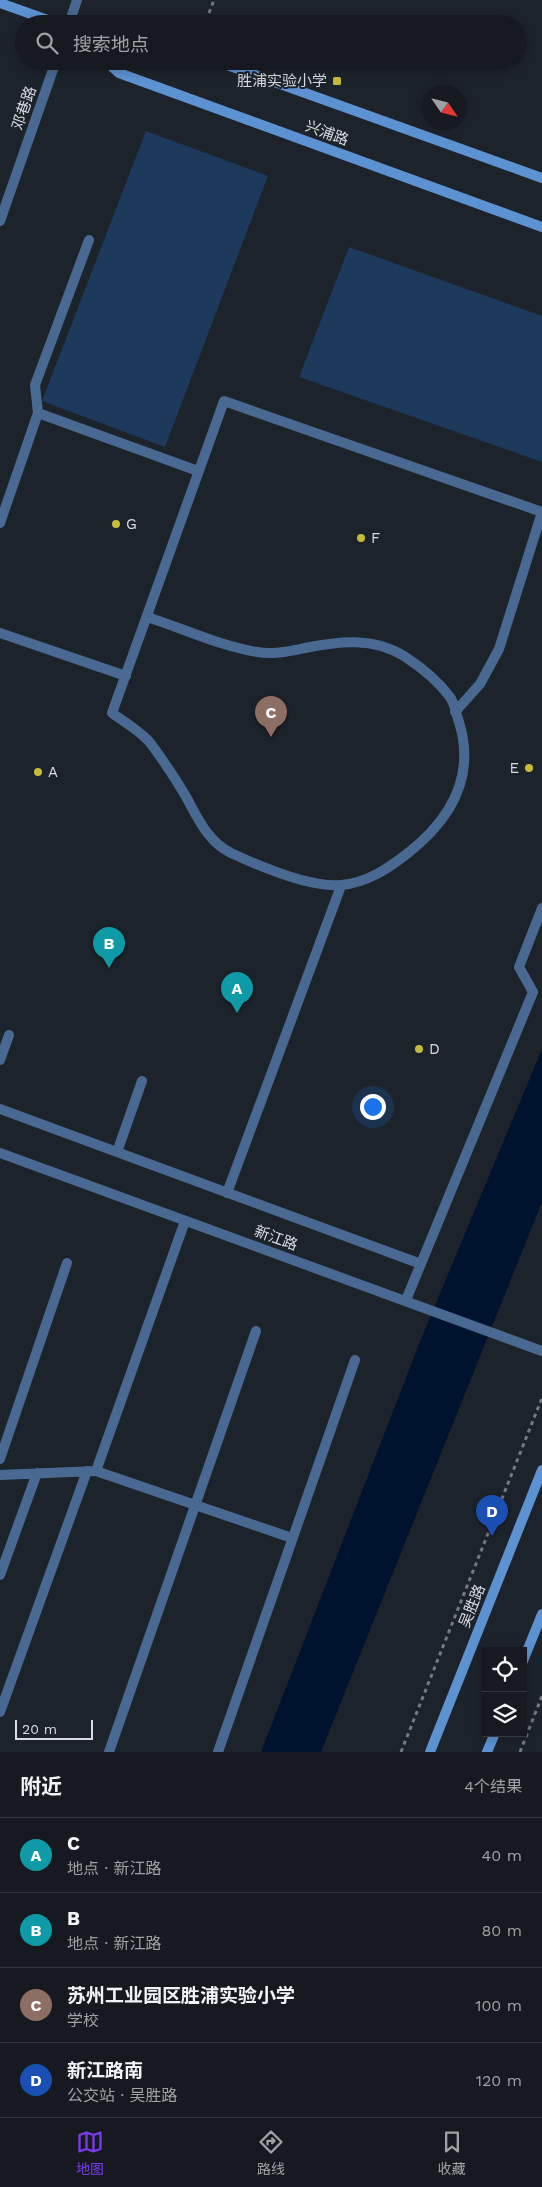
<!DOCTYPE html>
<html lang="zh">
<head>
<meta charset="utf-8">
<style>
  body { margin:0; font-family:"Work Sans","Noto Sans SC",sans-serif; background:#23272d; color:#f1f3f6 }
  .controls { position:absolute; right:15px; bottom:15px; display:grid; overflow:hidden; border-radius:0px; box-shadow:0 2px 12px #0003 }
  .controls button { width:45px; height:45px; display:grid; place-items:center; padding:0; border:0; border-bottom:1px solid #35383e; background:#161a20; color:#f1f3f6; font:25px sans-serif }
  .compass { position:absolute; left:422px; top:85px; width:45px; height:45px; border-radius:50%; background:#161a20; box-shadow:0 2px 12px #0003; rotate:125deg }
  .scale { position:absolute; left:15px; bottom:12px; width:78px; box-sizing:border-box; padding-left:5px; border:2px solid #d9dde2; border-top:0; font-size:14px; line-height:18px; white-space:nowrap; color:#d9dde2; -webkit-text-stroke:4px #1d232a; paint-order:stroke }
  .you { position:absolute; left:372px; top:1106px; width:18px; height:18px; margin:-12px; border:4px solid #fff; border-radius:50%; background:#1a73e8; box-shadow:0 0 0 8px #1a73e833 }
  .badge { display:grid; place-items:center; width:32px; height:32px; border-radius:50%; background:#7c3aed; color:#fff; font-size:16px; font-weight:700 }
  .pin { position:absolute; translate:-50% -41px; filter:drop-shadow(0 1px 2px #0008) }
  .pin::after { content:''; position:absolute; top:26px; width:18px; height:15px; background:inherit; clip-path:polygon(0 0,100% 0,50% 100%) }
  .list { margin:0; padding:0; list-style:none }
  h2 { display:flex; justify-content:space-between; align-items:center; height:65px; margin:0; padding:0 20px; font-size:21px }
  h2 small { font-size:16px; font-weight:400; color:#9ea1a5 }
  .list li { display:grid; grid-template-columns:32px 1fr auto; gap:15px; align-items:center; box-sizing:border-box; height:75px; padding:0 20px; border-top:1px solid #35383e }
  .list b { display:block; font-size:19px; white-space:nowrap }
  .list p { margin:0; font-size:16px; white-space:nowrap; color:#9ea1a5 }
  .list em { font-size:16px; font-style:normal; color:#9ea1a5 }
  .icon { flex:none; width:28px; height:28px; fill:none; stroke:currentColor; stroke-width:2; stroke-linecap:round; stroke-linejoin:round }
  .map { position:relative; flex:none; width:542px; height:1752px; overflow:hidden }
  .search { position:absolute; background:#161a20; box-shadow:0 2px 12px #0003; left:15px; right:15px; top:15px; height:55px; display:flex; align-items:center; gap:12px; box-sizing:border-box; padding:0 18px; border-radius:28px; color:#9ea1a5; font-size:19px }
  .sheet { height:365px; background:#161a20 }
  nav { display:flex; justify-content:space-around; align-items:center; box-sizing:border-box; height:70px; border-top:1px solid #35383e; background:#161a20; font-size:14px; color:#9ea1a5 }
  nav a { display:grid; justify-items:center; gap:2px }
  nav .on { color:#7c3aed }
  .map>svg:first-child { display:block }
  .green { fill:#1d395b }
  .water { fill:#00132e }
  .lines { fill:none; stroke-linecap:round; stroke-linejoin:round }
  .path { stroke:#757a80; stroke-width:3; stroke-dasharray:4 4; stroke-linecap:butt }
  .service { stroke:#496992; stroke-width:10 }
  .minor { stroke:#496992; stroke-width:10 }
  .tertiary { stroke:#496992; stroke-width:10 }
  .secondary { stroke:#5d92d2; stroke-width:10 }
  .poi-dot { fill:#c6bc3c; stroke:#1d232a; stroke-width:2 }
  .labels { text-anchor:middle; stroke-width:4; stroke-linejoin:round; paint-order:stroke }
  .poi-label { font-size:15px; fill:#d9dde2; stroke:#1d232a; text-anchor:start }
  .street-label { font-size:15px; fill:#d9dde2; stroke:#1d232a }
</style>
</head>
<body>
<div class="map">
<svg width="542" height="1752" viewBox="0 0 542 1752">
  <rect width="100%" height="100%" fill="#1d232a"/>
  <path class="green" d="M 146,131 L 268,176 L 165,447 L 42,401 Z
    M 349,247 L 542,316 L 542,462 L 299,377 Z"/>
  <path class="water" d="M 542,1049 L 542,1202 L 321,1752 L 261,1752 L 421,1339 Z"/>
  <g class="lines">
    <path class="path" d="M 209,13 L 214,0
      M 401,1752 L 542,1398
      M 520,1752 L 542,1696"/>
    <path class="service" d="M 38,413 L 35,385 L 89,240
      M 0,523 L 38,413 L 198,471
      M 147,617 C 182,628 220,646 257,652 C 272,655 290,651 305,648 C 339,641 373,637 404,656 C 421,667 438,681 450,697 C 455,704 456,714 459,722 C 476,777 450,820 408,853 C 389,868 367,883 341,885 C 311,888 259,866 231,853 C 207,841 198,818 185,795 C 175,778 163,760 151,744 C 142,732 124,722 112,713 L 224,401 L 542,512 L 499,649 L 480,684 L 455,712
      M 0,633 L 126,676
      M 0,1060 L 9,1035
      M 0,1109 L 421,1264
      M 117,1152 L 142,1081
      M 227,1193 L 341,886
      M 406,1300 L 533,992 L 519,967 L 542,908"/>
    <path class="minor" d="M 0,1459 L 67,1263
      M 96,1471 L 185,1221
      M 0,1475 L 96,1471 L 292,1538
      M 0,1575 L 37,1473
      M 0,1712 L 87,1471
      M 109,1752 L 256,1331
      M 218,1752 L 355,1360"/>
    <path class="tertiary" d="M 69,24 L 77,0
      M 0,221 L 56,61
      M 0,1153 L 542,1351"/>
    <path class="secondary" d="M 0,3 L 59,24
      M 106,61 L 119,73 L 542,227
      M 216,61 L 542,178
      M 523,1661 L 542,1614
      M 430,1752 L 542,1470
      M 487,1752 L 495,1733"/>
  </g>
  <g class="poi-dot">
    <rect x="332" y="76" width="10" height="10" rx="2.5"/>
    <circle cx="116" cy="524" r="5"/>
    <circle cx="361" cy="538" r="5"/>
    <circle cx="529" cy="768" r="5"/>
    <circle cx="38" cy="772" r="5"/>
    <circle cx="419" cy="1049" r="5"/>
  </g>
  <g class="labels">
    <g class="poi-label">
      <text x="327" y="86" text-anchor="end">胜浦实验小学</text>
      <text x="126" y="529">G</text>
      <text x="371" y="543">F</text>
      <text x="519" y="773" text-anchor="end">E</text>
      <text x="48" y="777">A</text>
      <text x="429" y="1054">D</text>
    </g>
    <g class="street-label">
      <text transform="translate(24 108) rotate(-71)" y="5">邓巷路</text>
      <text transform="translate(327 133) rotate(20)" y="5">兴浦路</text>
      <text transform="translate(276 1238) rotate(20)" y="5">新江路</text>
      <text transform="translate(472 1606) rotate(-68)" y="5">吴胜路</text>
    </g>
  </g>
</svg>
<div class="controls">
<button><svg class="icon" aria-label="locate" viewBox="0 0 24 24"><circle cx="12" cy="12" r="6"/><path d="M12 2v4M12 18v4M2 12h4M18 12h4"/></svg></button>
<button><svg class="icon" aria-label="layers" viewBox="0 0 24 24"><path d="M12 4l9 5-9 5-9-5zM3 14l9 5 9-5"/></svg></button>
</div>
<svg class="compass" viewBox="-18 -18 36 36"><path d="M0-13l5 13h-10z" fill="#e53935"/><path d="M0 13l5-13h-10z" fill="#9ea1a5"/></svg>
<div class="scale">20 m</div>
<div class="you"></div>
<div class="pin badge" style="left:237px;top:1013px;background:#0f9aa8">A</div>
<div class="pin badge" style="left:109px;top:968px;background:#0f9aa8">B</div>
<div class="pin badge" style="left:271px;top:737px;background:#8d6e63">C</div>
<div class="pin badge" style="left:492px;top:1536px;background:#1a4fb4">D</div>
<div class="search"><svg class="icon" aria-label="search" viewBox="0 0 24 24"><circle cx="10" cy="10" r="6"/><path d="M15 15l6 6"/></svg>搜索地点</div>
</div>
<section class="sheet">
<h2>附近<small>4个结果</small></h2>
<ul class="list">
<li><span class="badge" style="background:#0f9aa8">A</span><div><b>C</b><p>地点 · 新江路</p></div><em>40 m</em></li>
<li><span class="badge" style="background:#0f9aa8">B</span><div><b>B</b><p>地点 · 新江路</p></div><em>80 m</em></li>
<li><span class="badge" style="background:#8d6e63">C</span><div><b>苏州工业园区胜浦实验小学</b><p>学校</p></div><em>100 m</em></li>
<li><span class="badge" style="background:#1a4fb4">D</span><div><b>新江路南</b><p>公交站 · 吴胜路</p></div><em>120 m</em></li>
</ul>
</section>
<nav>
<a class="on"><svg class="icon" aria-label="map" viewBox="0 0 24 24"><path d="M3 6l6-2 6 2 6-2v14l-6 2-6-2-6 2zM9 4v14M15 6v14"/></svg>地图</a>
<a><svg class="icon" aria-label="directions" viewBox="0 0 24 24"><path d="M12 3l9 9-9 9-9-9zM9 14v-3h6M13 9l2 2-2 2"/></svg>路线</a>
<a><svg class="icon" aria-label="saved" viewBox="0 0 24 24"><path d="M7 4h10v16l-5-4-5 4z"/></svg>收藏</a>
</nav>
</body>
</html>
